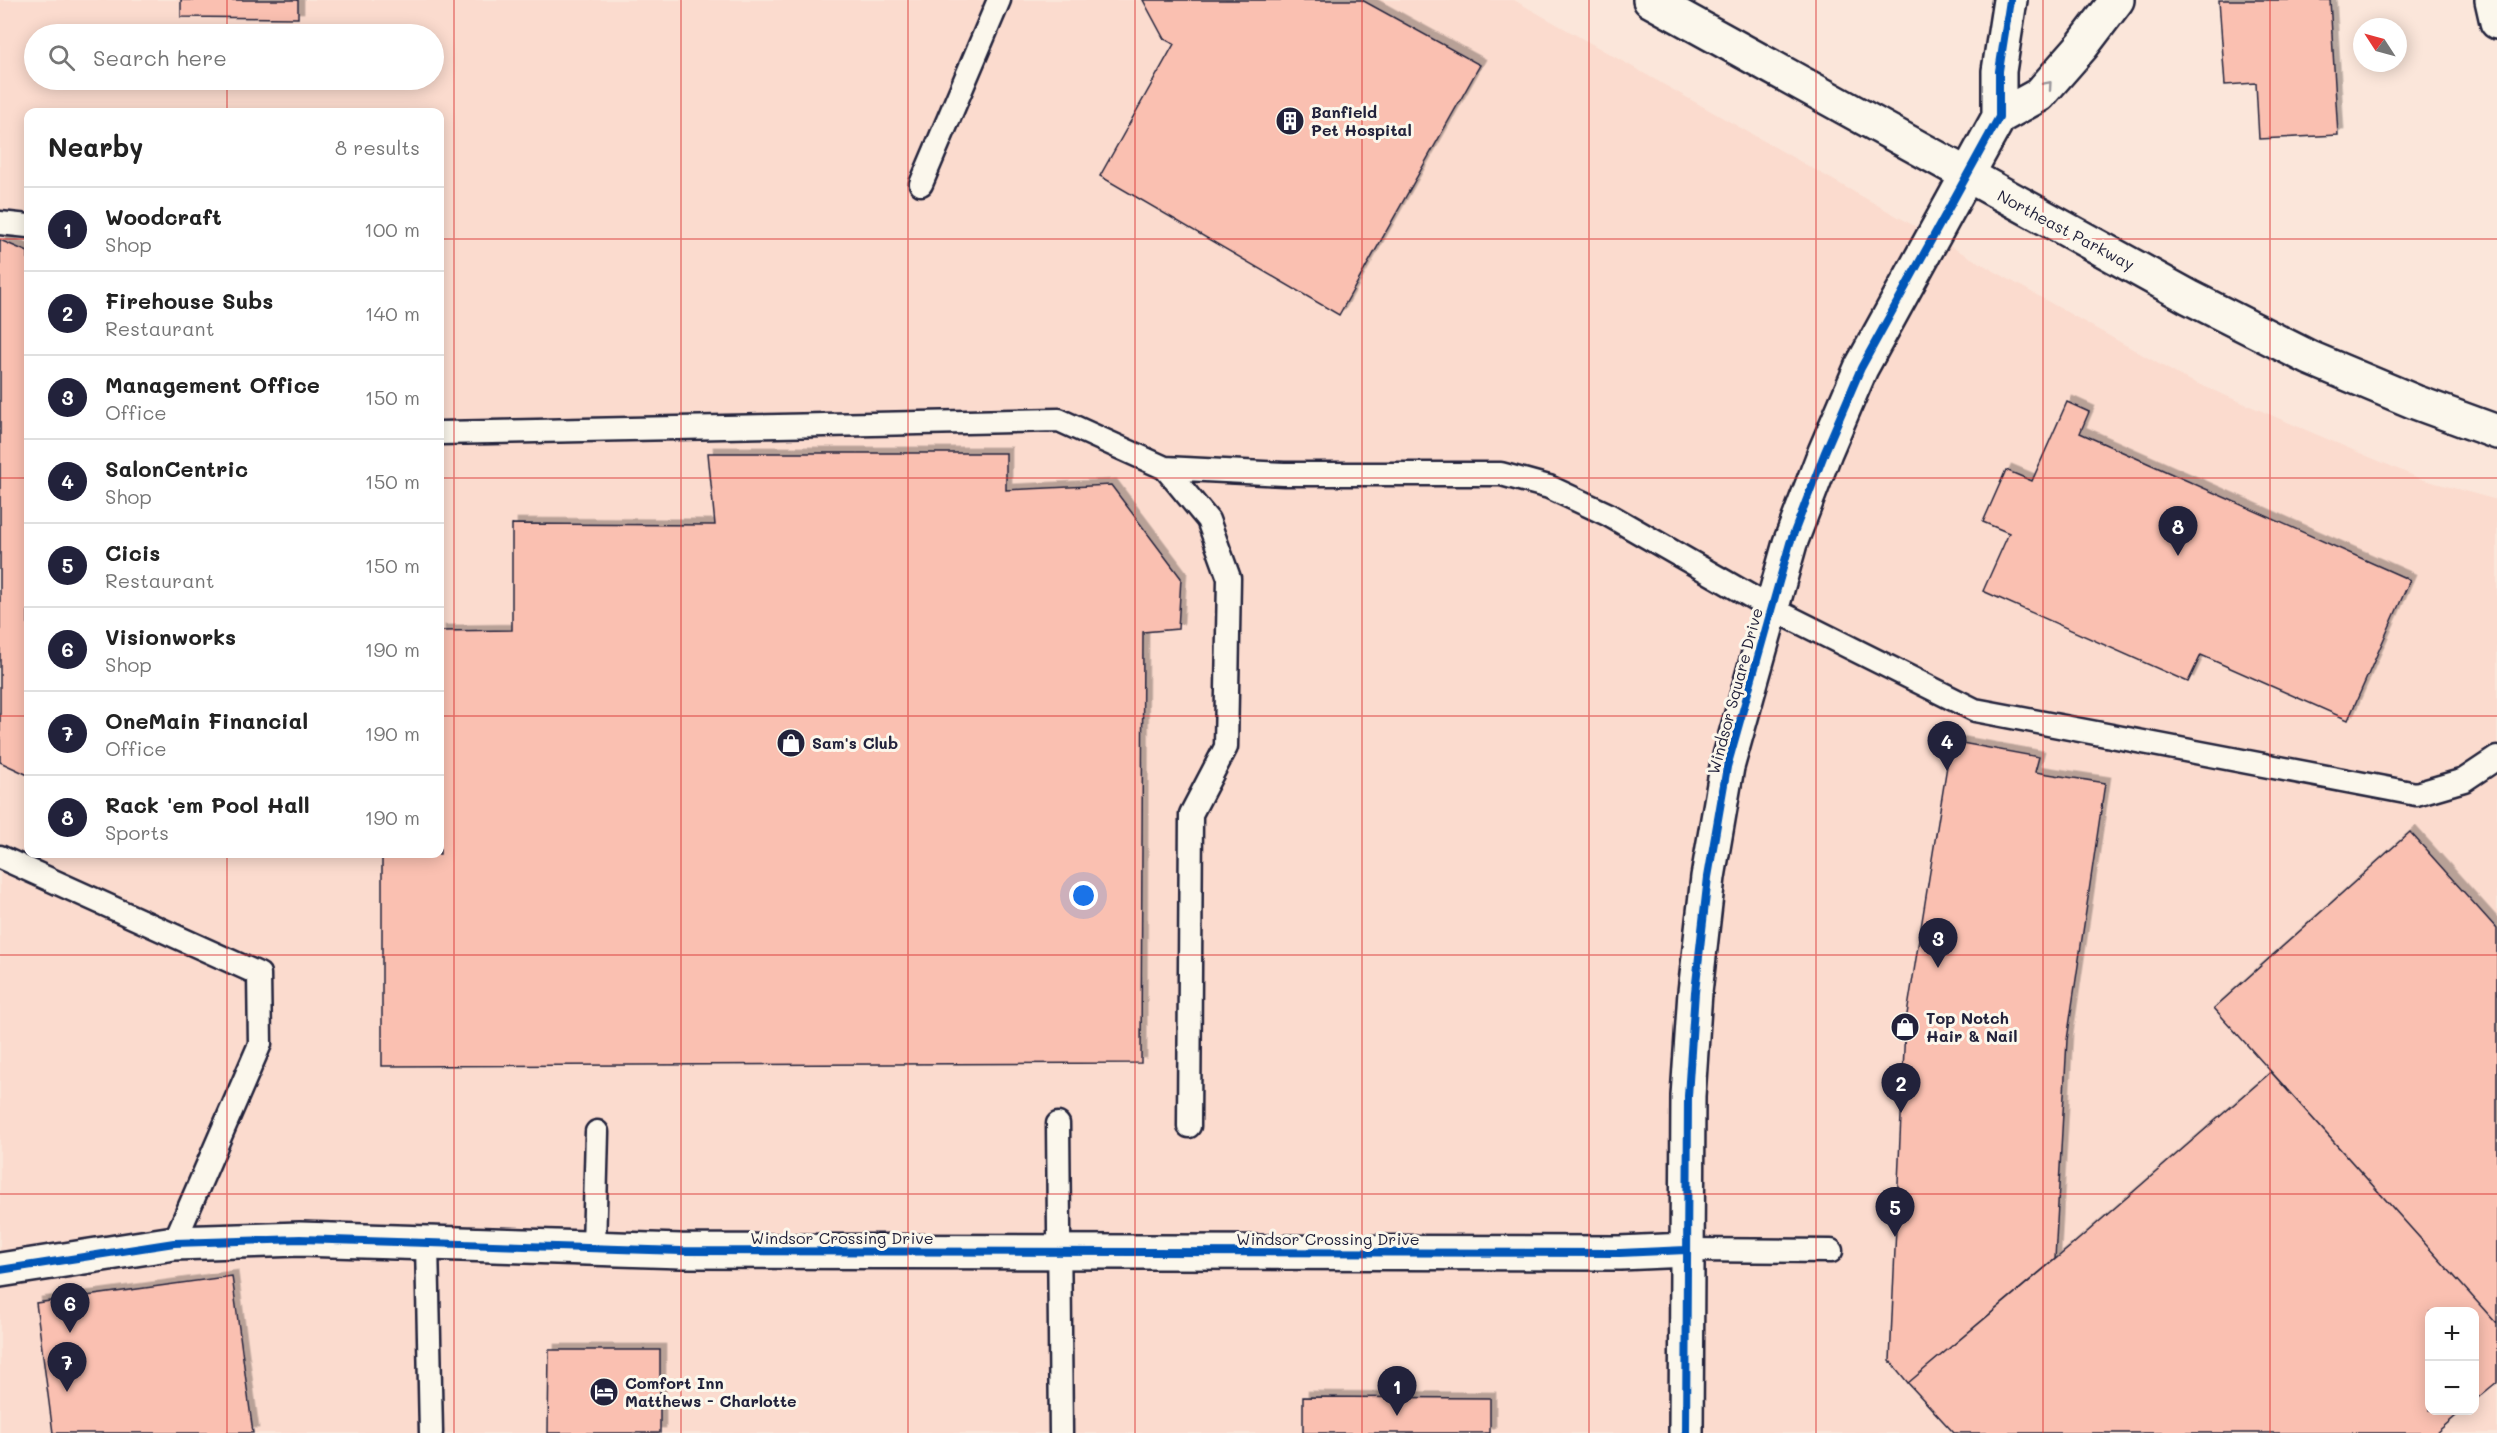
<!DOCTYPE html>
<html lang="en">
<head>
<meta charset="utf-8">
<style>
  body { margin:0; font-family:Mali,sans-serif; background:#f6f6f6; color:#222 }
  .controls { position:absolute; right:18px; bottom:18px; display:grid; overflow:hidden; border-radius:12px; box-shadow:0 3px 15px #0003 }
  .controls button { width:54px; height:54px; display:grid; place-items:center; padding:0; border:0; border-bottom:2px solid #e0e0e0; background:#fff; color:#222; font:30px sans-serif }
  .compass { position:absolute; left:2353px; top:18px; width:54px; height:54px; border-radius:50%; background:#fff; box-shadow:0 3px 15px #0003; rotate:306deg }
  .you { position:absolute; left:1084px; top:896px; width:21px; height:21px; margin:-15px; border:4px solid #fff; border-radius:50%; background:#1a73e8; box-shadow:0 0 0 9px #1a73e833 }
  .badge { display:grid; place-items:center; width:39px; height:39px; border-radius:50%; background:#22223b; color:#fff; font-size:20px; font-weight:700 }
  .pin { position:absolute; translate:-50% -50px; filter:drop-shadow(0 2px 3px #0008) }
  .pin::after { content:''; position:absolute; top:32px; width:21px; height:18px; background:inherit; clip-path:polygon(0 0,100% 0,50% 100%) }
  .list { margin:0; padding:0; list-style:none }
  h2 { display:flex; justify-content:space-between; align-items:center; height:78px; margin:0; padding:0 24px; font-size:26px }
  h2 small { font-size:20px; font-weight:400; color:#767676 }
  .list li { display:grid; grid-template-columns:39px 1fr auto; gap:18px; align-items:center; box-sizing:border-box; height:84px; padding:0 24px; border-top:2px solid #e0e0e0 }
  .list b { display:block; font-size:22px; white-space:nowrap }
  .list p { margin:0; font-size:20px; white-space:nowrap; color:#767676 }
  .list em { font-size:20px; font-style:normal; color:#767676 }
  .icon { flex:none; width:33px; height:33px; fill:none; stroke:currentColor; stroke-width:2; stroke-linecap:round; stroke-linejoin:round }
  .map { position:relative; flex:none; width:2497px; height:1433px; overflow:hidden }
  .search { position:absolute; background:#fff; box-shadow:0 3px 15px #0003; left:24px; top:24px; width:420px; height:66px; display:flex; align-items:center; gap:15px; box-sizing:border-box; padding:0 21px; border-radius:33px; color:#767676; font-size:22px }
  .panel { position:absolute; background:#fff; box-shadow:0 3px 15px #0003; left:24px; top:108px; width:420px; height:750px; border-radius:12px }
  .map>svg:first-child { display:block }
  .built { fill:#fbdbce; fill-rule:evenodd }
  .building { fill:#fac0b1; stroke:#22223b; stroke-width:1.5; filter:url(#shadow) }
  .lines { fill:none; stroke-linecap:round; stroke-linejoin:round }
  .lane-casing { stroke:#22223b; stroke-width:27 }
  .street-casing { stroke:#22223b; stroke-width:38 }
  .secondary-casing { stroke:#22223b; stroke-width:38 }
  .lane { stroke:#fbf7ec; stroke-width:22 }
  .street { stroke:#fbf7ec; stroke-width:33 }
  .secondary { stroke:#fbf7ec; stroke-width:33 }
  .cycleway-casing { stroke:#fbf7ec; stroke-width:11 }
  .cycleway { stroke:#0057b8; stroke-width:8 }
  .oneway { stroke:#99979c }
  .grid { fill:none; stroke:#d62828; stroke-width:1.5; stroke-opacity:0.55 }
  .labels { text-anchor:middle; stroke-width:6; stroke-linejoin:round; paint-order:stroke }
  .poi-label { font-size:16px; font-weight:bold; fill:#22223b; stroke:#fbf7ec; text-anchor:start }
  .street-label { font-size:16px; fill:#22223b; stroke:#fbf7ec }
</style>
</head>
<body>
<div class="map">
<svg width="2497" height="1433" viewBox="0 0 2497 1433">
  <defs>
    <filter id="shadow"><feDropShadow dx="5.5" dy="-5.5" stdDeviation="0" flood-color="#0004"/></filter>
  </defs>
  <rect width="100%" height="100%" fill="#fbe6da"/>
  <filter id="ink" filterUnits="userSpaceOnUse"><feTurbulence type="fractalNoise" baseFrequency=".0167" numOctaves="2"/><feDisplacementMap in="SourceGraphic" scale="12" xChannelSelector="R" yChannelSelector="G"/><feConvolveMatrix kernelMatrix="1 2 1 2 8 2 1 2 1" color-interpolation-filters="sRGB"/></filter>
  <g filter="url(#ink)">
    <path class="built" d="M 0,0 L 1514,0 L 2182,377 L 2421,479 L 2497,500 L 2497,1433 L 0,1433 ZM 34,34 L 434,34 L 434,80 L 34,80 ZM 28,112 L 440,112 L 440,854 L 28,854 ZM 2430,1312 L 2474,1312 L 2474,1410 L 2430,1410 Z"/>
    <path class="building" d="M 181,0 L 298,0 L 298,18 L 181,17 Z
      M 1143,0 L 1362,0 L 1480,65 L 1339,315 L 1100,176 L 1174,44 L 1164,39 Z
      M 2219,0 L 2330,0 L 2338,135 L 2259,139 L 2256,83 L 2225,85 Z
      M 0,240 L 28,252 L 28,775 L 0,762 Z
      M 2067,402 L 2089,412 L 2080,433 L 2410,580 L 2348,720 L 2201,655 L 2188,682 L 1983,591 L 2009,533 L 1983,522 L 2006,470 L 2032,481 Z
      M 708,453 L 1006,453 L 1006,490 L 1111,485 L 1181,578 L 1178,629 L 1143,632 L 1141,1063 L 382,1066 L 382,854 L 440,854 L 440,631 L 512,630 L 512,524 L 715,525 Z
      M 1951,741 L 2039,757 L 2035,772 L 2105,783 L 2067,1040 L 2055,1259 L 1908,1383 L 1890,1361 L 1905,1027 Z
      M 2410,832 L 2497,929 L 2497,1324 L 2214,1008 Z
      M 2271,1072 L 2497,1324 L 2497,1382 L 2474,1401 L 2474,1312 L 2430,1312 L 2430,1410 L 2463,1410 L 2436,1433 L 1954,1433 L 1908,1383 L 2071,1246 Z
      M 232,1276 L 253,1433 L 53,1433 L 36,1303 Z
      M 549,1350 L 660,1350 L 660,1433 L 548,1433 Z
      M 1303,1397 L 1490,1398 L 1490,1433 L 1303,1433 Z"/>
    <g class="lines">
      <g class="lane-casing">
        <path id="lane" d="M 921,184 L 999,0
          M 0,223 L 28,226
          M 440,433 L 1059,420 L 1165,468 L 1208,520 L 1229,578 L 1226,747 L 1191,814 L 1189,1126
          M 1165,468 L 1284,474 L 1501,474 L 1549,487 L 1607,514 L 1771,608 L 1975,710 L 2416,794 L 2464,780 L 2497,758
          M 0,857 L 259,974 L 260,1044 L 174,1243
          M 1058,1124 L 1061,1433
          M 427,1244 L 431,1433
          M 594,1248 L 597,1132
          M 1686,1250 L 1831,1251"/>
      </g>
      <g class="street-casing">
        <path id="street" d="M 2492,0 L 2497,22
          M 1999,117 L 2039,95 L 2082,46 L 2117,0
          M 0,1270 L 174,1243 L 300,1239 L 681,1251 L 1620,1253 L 1686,1250
          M 1686,1433 L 1688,1096 L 1695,992 L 1708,877 L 1727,767 L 1790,543 L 1825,452 L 1861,368 L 1999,117 L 1999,71 L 2010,0"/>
      </g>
      <g class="secondary-casing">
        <path id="secondary" d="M 1650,0 L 2189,297 L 2310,358 L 2415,402 L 2497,432"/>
      </g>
      <use href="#lane" class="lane"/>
      <use href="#street" class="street"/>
      <use href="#secondary" class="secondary"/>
      <g class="cycleway-casing">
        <path id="cycleway" d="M 0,1270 L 174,1243 L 300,1239 L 681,1251 L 1620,1253 L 1686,1250
          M 1686,1433 L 1688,1096 L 1695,992 L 1708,877 L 1727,767 L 1790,543 L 1825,452 L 1861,368 L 1999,117 L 1999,71 L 2010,0"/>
      </g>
      <use href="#cycleway" class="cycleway"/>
    </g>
    <defs><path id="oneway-chevron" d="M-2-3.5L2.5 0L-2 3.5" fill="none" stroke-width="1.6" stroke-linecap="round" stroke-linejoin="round" transform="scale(1.5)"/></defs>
    <use class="oneway" href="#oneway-chevron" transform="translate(2048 85) rotate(-49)"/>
  </g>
  <path class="grid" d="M 227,0 L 227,34M 454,0 L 454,1433M 681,0 L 681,1433M 908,0 L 908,1433M 1135,0 L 1135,1433M 1362,0 L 1362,1433M 1589,0 L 1589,1433M 1816,0 L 1816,1433M 2043,0 L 2043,1433M 2270,0 L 2270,1433M 227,80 L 227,112M 0,239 L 28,239M 440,239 L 2497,239M 0,478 L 28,478M 440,478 L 2497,478M 0,716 L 28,716M 440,716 L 2497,716M 227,854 L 227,1433M 0,955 L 2497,955M 0,1194 L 2497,1194"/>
  <defs>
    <g id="building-disc" transform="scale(1.5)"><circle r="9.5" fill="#22223b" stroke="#fbf7ec"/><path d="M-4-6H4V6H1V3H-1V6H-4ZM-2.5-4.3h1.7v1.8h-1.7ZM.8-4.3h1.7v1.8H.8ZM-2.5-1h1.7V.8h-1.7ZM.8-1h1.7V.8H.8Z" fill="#fff"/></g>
    <g id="shop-disc" transform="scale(1.5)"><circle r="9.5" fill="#22223b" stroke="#fbf7ec"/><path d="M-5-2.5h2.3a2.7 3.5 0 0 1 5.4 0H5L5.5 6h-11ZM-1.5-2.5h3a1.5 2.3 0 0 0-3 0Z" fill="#fff"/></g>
    <g id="hotel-disc" transform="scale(1.5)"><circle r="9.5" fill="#22223b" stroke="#fbf7ec"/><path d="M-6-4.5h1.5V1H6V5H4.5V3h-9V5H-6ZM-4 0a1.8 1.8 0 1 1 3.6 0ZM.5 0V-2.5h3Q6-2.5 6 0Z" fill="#fff"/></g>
  </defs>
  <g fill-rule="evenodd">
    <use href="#building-disc" x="1290" y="121"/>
    <use href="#shop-disc" x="791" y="743"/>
    <use href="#shop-disc" x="1905" y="1027"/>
    <use href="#hotel-disc" x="604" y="1392"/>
  </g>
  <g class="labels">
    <g class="poi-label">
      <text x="1311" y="118">Banfield<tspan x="1311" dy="18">Pet Hospital</tspan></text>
      <text x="812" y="749">Sam's Club</text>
      <text x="1926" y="1024">Top Notch<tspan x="1926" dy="18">Hair &amp; Nail</tspan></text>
      <text x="625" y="1389">Comfort Inn<tspan x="625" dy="18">Matthews - Charlotte</tspan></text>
    </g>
    <g class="street-label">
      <text transform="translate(2066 230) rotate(28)" y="6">Northeast Parkway</text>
      <text transform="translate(1735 691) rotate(-75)" y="6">Windsor Square Drive</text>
      <text x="842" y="1244">Windsor Crossing Drive</text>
      <text x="1328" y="1245">Windsor Crossing Drive</text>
    </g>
  </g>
</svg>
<div class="controls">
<button>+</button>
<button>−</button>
</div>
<svg class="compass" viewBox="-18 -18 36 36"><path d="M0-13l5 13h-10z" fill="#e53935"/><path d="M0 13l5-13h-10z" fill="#767676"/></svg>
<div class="you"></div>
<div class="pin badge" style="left:1397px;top:1416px">1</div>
<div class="pin badge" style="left:1901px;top:1113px">2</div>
<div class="pin badge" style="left:1938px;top:968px">3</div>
<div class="pin badge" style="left:1947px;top:771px">4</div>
<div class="pin badge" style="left:1895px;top:1237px">5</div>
<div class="pin badge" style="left:70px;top:1333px">6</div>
<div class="pin badge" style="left:67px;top:1392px">7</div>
<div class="pin badge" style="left:2178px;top:556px">8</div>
<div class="search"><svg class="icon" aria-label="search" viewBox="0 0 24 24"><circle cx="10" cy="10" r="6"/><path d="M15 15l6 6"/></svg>Search here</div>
<section class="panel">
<h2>Nearby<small>8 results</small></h2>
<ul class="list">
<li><span class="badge">1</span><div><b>Woodcraft</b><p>Shop</p></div><em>100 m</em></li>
<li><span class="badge">2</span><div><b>Firehouse Subs</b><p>Restaurant</p></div><em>140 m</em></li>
<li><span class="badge">3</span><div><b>Management Office</b><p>Office</p></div><em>150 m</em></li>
<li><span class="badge">4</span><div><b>SalonCentric</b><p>Shop</p></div><em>150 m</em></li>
<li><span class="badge">5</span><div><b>Cicis</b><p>Restaurant</p></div><em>150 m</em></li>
<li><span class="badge">6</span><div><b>Visionworks</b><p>Shop</p></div><em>190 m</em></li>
<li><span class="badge">7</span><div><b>OneMain Financial</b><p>Office</p></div><em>190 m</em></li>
<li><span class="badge">8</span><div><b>Rack 'em Pool Hall</b><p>Sports</p></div><em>190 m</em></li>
</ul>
</section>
</div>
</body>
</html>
